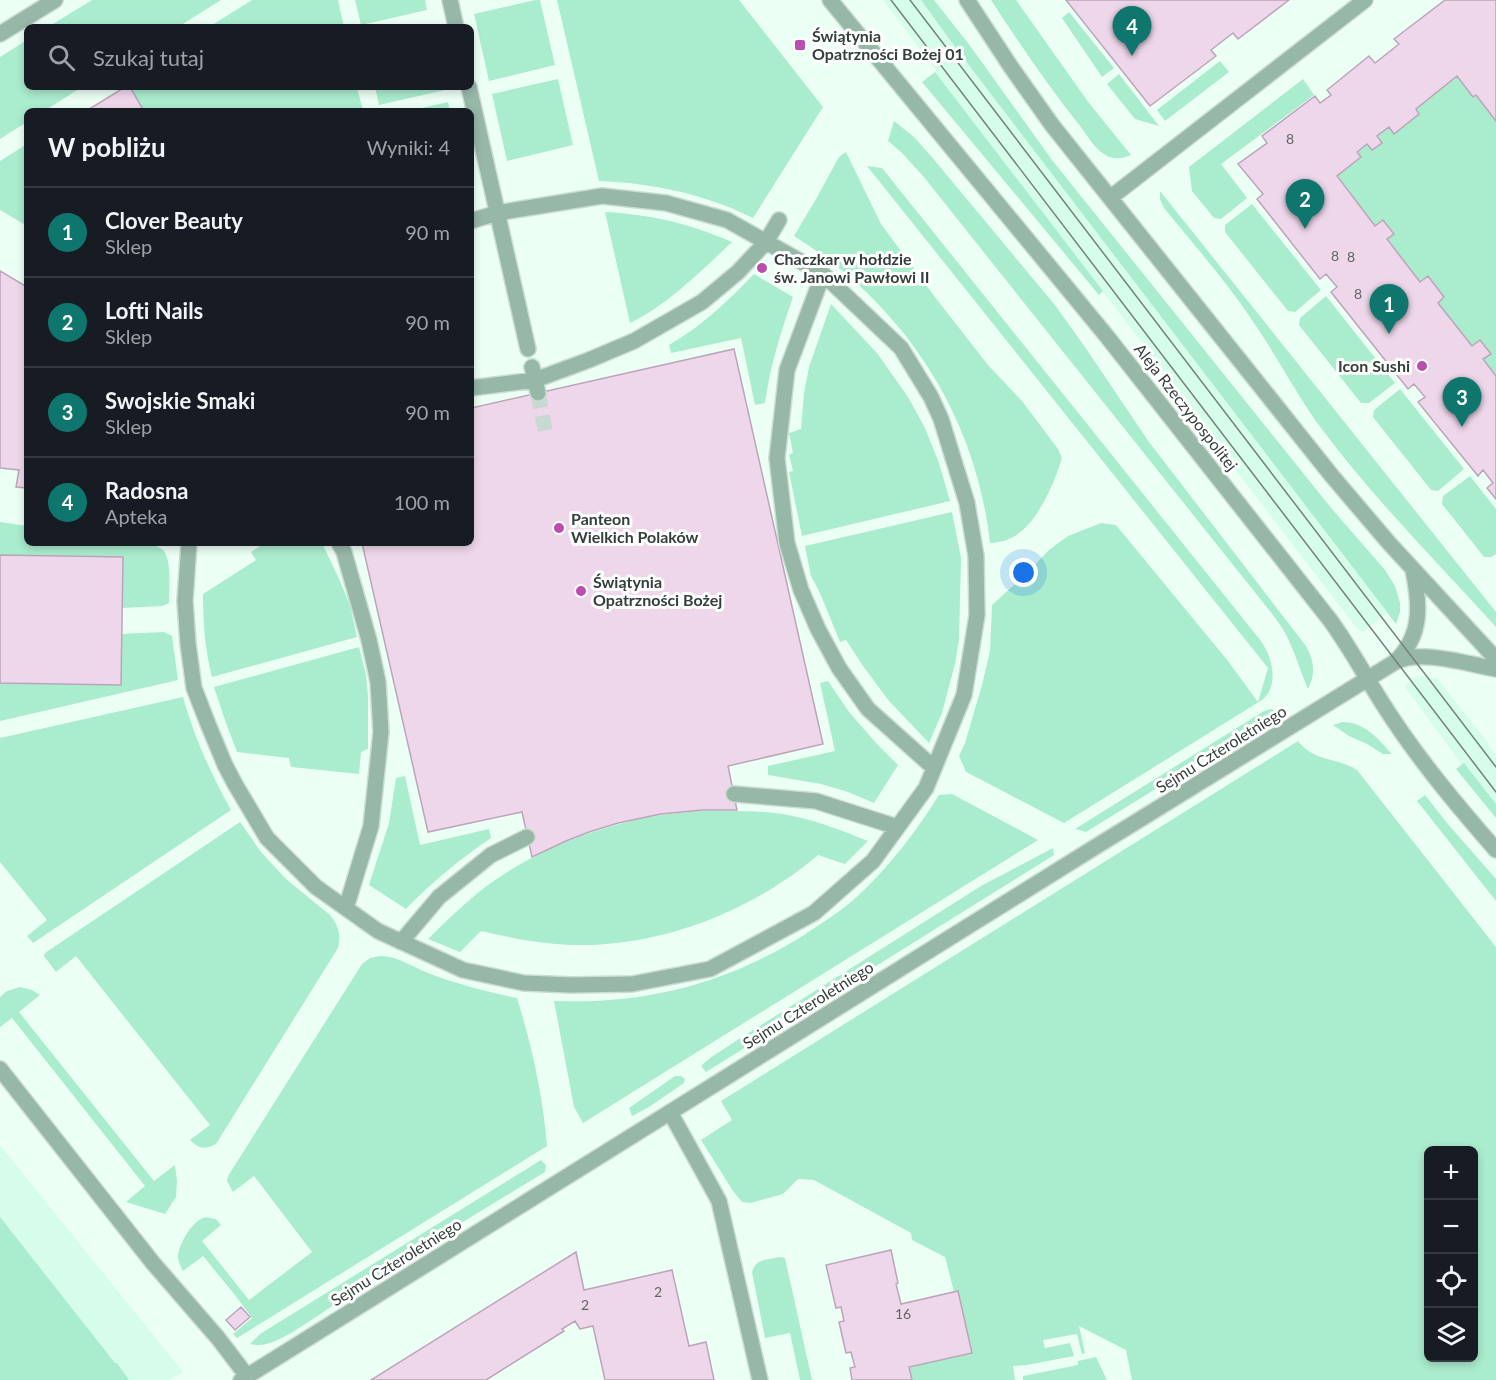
<!DOCTYPE html>
<html lang="pl">
<head>
<meta charset="utf-8">
<style>
  body { margin:0; font-family:Lato,sans-serif; background:#242831; color:#f1f3f6 }
  .controls { position:absolute; right:18px; bottom:18px; display:grid; overflow:hidden; border-radius:9px; box-shadow:0 3px 9px #0003 }
  .controls button { width:54px; height:54px; display:grid; place-items:center; padding:0; border:0; border-bottom:2px solid #363941; background:#171b24; color:#f1f3f6; font:30px sans-serif }
  .you { position:absolute; left:1024px; top:573px; width:21px; height:21px; margin:-15px; border:4px solid #fff; border-radius:50%; background:#1a73e8; box-shadow:0 0 0 9px #1a73e833 }
  .badge { display:grid; place-items:center; width:39px; height:39px; border-radius:50%; background:#0f766e; color:#fff; font-size:20px; font-weight:700 }
  .pin { position:absolute; translate:-50% -50px; filter:drop-shadow(0 2px 3px #0008) }
  .pin::after { content:''; position:absolute; top:32px; width:21px; height:18px; background:inherit; clip-path:polygon(0 0,100% 0,50% 100%) }
  .list { margin:0; padding:0; list-style:none }
  h2 { display:flex; justify-content:space-between; align-items:center; height:78px; margin:0; padding:0 24px; font-size:26px }
  h2 small { font-size:20px; font-weight:400; color:#9ea1a6 }
  .list li { display:grid; grid-template-columns:39px 1fr auto; gap:18px; align-items:center; box-sizing:border-box; height:90px; padding:0 24px; border-top:2px solid #363941 }
  .list b { display:block; font-size:22px; white-space:nowrap }
  .list p { margin:0; font-size:20px; white-space:nowrap; color:#9ea1a6 }
  .list em { font-size:20px; font-style:normal; color:#9ea1a6 }
  .icon { flex:none; width:33px; height:33px; fill:none; stroke:currentColor; stroke-width:2; stroke-linecap:round; stroke-linejoin:round }
  .map { position:relative; flex:none; width:1496px; height:1380px; overflow:hidden }
  .search { position:absolute; background:#171b24; box-shadow:0 3px 9px #0003; left:24px; top:24px; width:450px; height:66px; display:flex; align-items:center; gap:15px; box-sizing:border-box; padding:0 21px; border-radius:9px; color:#9ea1a6; font-size:22px }
  .panel { position:absolute; background:#171b24; box-shadow:0 3px 9px #0003; left:24px; top:108px; width:450px; height:438px; border-radius:9px }
  .map>svg:first-child { display:block }
  .built { fill:#d6fdea }
  .green { fill:#aaecce; fill-rule:evenodd }
  .building { fill:#efd7eb; stroke:#bca5b9; stroke-width:1.5 }
  .lines { fill:none; stroke-linecap:round; stroke-linejoin:round }
  .minor-tunnel { stroke:#c7d9d0; stroke-width:15; stroke-dasharray:15 8; stroke-linecap:butt }
  .minor-casing { stroke:#cbdcd3; stroke-width:18 }
  .minor { stroke:#97b7a7; stroke-width:15 }
  .tram { stroke:#73827b; stroke-width:1.5 }
  .poi-dot { fill:#b94eb0; stroke:#fff; stroke-width:2 }
  .labels { text-anchor:middle; stroke-width:6; stroke-linejoin:round; paint-order:stroke }
  .number-label { font-size:14px; fill:#626566 }
  .poi-label { font-size:16px; font-weight:bold; fill:#333f3a; stroke:#fff; text-anchor:start }
  .street-label { font-size:16px; fill:#333f3a; stroke:#fff }
</style>
</head>
<body>
<div class="map">
<svg width="1496" height="1380" viewBox="0 0 1496 1380">
  <rect width="100%" height="100%" fill="#ecfff5"/>
  <path class="built" d="M 883,0 L 921,0 L 948,36 L 958,51 L 1387,613 L 1363,632 L 1365,635 L 1355,626 L 1215,443 L 1217,441 L 935,72 L 936,70 Z
    M 1423,676 L 1437,678 L 1489,744 L 1488,745 L 1496,755 L 1496,804 L 1464,764 L 1462,765 L 1405,687 L 1411,679 L 1417,677 Z
    M 0,1145 L 183,1372 L 169,1380 L 0,1380 Z"/>
  <path class="green" d="M 92,0 L 221,0 L 178,27 L 48,27 Z
    M 252,0 L 338,0 L 344,27 L 209,27 Z
    M 355,0 L 425,0 L 427,10 L 361,25 Z
    M 535,0 L 540,0 L 555,65 L 489,81 L 474,14 Z
    M 557,0 L 739,0 L 823,107 L 753,218 C 705,194 652,183 599,181 Z
    M 921,0 L 934,0 L 971,47 L 1052,160 L 1332,509 L 1385,570 L 1395,586 L 1400,603 L 1400,612 L 1396,624 L 958,51 Z
    M 991,0 L 1016,0 L 1089,103 L 1131,155 C 1122,159 1112,160 1104,154 C 1094,148 1087,135 1080,126 C 1048,86 1019,43 991,0 Z
    M 1069,12 L 1114,68 L 1102,77 L 1062,18 Z
    M 27,40 L 27,87 L 82,87 L 44,111 L 27,111 L 27,122 L 0,139 L 0,57 Z
    M 1220,61 L 1229,72 L 1165,121 L 1157,110 Z
    M 935,72 L 1103,291 L 1099,295 L 922,82 Z
    M 1119,74 L 1159,126 L 1135,119 L 1107,84 Z
    M 1457,76 L 1473,97 L 1476,95 L 1496,121 L 1496,376 L 1483,359 L 1491,354 L 1480,340 L 1472,346 L 1438,303 L 1444,297 L 1428,276 L 1420,282 L 1387,239 L 1394,234 L 1383,220 L 1375,226 L 1337,176 L 1361,157 L 1357,152 L 1367,144 L 1382,143 L 1377,136 L 1389,127 L 1395,133 L 1419,114 L 1416,109 Z
    M 558,79 L 573,145 L 507,161 L 492,94 Z
    M 1303,79 L 1314,95 L 1221,164 L 1247,198 L 1221,219 L 1214,218 L 1192,191 L 1189,167 Z
    M 130,87 L 357,87 L 363,111 L 144,111 Z
    M 375,87 L 445,87 L 445,90 L 379,105 Z
    M 448,102 L 450,111 L 409,111 Z
    M 894,121 L 914,137 L 931,156 L 1055,305 L 1087,350 L 1149,442 L 1306,646 C 1314,660 1316,674 1308,689 C 1301,674 1297,658 1290,643 C 1285,631 1277,620 1269,610 L 923,176 L 902,153 L 888,141 Z
    M 27,144 L 27,226 L 0,210 L 0,161 Z
    M 846,152 L 881,224 L 938,301 L 988,365 L 1022,401 L 1058,449 L 1062,458 C 1054,484 1036,528 1009,539 C 1004,542 996,542 990,543 C 976,414 903,304 794,236 L 816,199 L 839,157 Z
    M 867,166 L 882,168 L 1261,641 C 1272,657 1280,685 1262,700 L 1064,823 L 966,772 L 959,756 L 965,743 L 982,685 L 990,651 L 992,605 L 1026,574 L 1049,550 L 1068,536 L 1101,523 L 1116,525 L 1228,661 L 1258,702 L 1268,668 Z
    M 1160,191 L 1496,612 L 1496,627 C 1438,563 1376,501 1324,432 C 1297,396 1277,356 1252,320 C 1226,281 1194,245 1164,208 L 1160,199 Z
    M 1252,204 L 1321,290 L 1295,312 L 1288,311 L 1225,232 L 1225,225 Z
    M 605,212 C 653,215 688,223 732,242 C 701,271 669,304 630,323 Z
    M 754,274 L 793,297 C 781,332 770,366 765,403 L 755,405 L 741,338 L 671,353 L 669,345 C 702,326 728,301 754,274 Z
    M 1326,296 L 1395,383 L 1369,403 L 1361,403 L 1299,325 L 1300,318 Z
    M 831,304 L 877,353 L 908,397 L 925,428 L 939,463 L 950,501 L 802,536 L 789,472 L 793,471 L 789,455 L 793,453 L 789,433 L 801,429 L 804,393 L 809,367 Z
    M 1400,389 L 1464,469 L 1438,491 L 1431,490 L 1373,417 L 1374,410 Z
    M 1470,476 L 1496,509 L 1496,554 L 1491,557 L 1484,557 L 1442,504 L 1443,496 Z
    M 952,512 L 961,558 L 959,639 L 955,664 L 942,713 L 929,743 L 889,701 L 863,666 L 846,640 L 840,642 L 820,593 L 811,576 L 805,546 Z
    M 0,522 L 27,526 L 27,543 L 145,543 C 151,545 159,546 163,550 C 172,559 169,590 169,603 L 162,606 L 122,608 L 122,557 L 0,555 Z
    M 265,543 L 322,543 L 339,579 L 350,605 L 357,637 L 212,677 C 205,650 203,622 203,594 L 256,560 L 251,552 Z
    M 164,632 L 172,636 L 178,680 L 0,721 L 0,683 L 121,634 Z
    M 359,647 L 366,675 L 368,696 L 368,749 L 361,752 L 359,774 L 291,767 L 289,758 L 237,752 L 226,723 L 214,687 Z
    M 828,681 L 849,712 L 877,744 L 898,765 L 874,803 L 848,792 L 821,784 L 768,775 L 768,766 L 835,751 L 820,683 Z
    M 183,697 C 195,739 210,772 231,810 L 33,943 L 27,936 L 47,920 L 0,862 L 0,738 Z
    M 1271,709 L 1277,712 L 1280,716 L 1235,743 L 1233,741 L 1086,832 L 1075,829 L 1264,711 Z
    M 1342,722 C 1365,722 1377,738 1392,754 L 1383,754 L 1367,744 L 1349,736 L 1333,725 Z
    M 1298,741 C 1314,762 1336,757 1357,770 L 1496,947 L 1496,1380 L 1132,1380 L 1126,1350 L 1079,1326 L 1085,1353 L 1082,1354 L 1077,1334 L 1043,1340 L 1045,1348 L 1070,1343 L 1074,1356 L 1027,1365 L 1013,1366 L 1015,1380 L 912,1380 L 909,1367 L 972,1353 L 958,1291 L 954,1292 L 945,1257 L 912,1240 L 911,1233 L 814,1180 L 798,1179 L 783,1194 L 750,1203 L 742,1202 L 733,1191 L 701,1140 L 732,1120 L 721,1101 ZM 1428,1150 L 1474,1150 L 1474,1358 L 1428,1358 Z
    M 1464,763 L 1496,804 L 1496,818 L 1456,769 Z
    M 405,776 L 420,845 L 489,829 L 491,838 C 460,859 432,882 406,909 L 369,885 L 389,823 L 396,778 Z
    M 952,794 L 1038,840 L 583,1123 L 574,1107 L 554,1001 C 648,1005 734,982 813,929 C 830,918 848,906 863,891 C 893,862 917,830 939,795 Z
    M 1425,795 L 1447,823 L 1496,879 L 1496,901 L 1417,801 Z
    M 702,811 C 729,811 756,810 783,814 C 812,819 841,830 868,841 L 845,864 L 818,855 C 807,864 796,873 785,880 C 723,922 646,947 572,945 C 541,944 511,938 481,931 L 460,952 L 428,939 C 440,927 452,915 465,904 C 518,856 591,827 661,815 C 674,813 689,812 702,811 Z
    M 240,822 L 261,852 L 286,879 L 330,915 C 339,926 341,935 338,948 L 216,1144 C 205,1150 199,1149 190,1140 L 210,1125 L 76,956 L 56,972 L 44,956 L 45,953 Z
    M 1053,848 L 1054,855 L 706,1072 L 701,1066 L 710,1058 L 739,1039 L 981,886 Z
    M 380,956 C 398,956 412,967 428,973 C 457,984 487,992 517,998 C 532,1046 543,1096 547,1146 L 237,1338 L 233,1334 L 252,1318 L 235,1295 L 203,1256 L 183,1271 C 181,1267 178,1261 178,1257 C 178,1245 191,1224 201,1219 C 206,1216 210,1218 216,1219 L 221,1225 L 202,1241 L 249,1300 L 312,1252 L 254,1176 L 233,1192 L 227,1181 L 228,1176 L 362,964 L 370,958 Z
    M 20,987 L 32,990 L 40,995 L 19,1012 L 154,1181 L 175,1165 L 177,1181 L 176,1197 L 165,1214 L 126,1202 L 145,1186 L 12,1018 L 0,1027 L 0,997 L 7,991 Z
    M 675,1076 L 681,1076 L 685,1079 L 684,1083 L 649,1107 L 632,1116 L 629,1108 Z
    M 541,1160 L 546,1165 L 545,1172 L 422,1247 L 293,1332 C 279,1339 266,1348 250,1344 L 260,1334 Z
    M 0,1217 L 115,1363 L 117,1363 L 129,1380 L 0,1380 Z
    M 780,1257 L 785,1258 L 812,1380 L 800,1380 L 790,1333 L 765,1338 L 752,1272 C 756,1258 767,1260 780,1257 Z
    M 1096,1357 L 1107,1380 L 1023,1380 L 1023,1376 L 1078,1365 L 1078,1361 Z"/>
  <path class="building" d="M 1066,0 L 1289,0 L 1238,39 L 1233,33 L 1211,50 L 1216,56 L 1150,106 Z
    M 1445,0 L 1496,0 L 1496,121 L 1476,95 L 1473,97 L 1457,76 L 1416,109 L 1419,114 L 1394,134 L 1389,127 L 1377,136 L 1382,143 L 1372,150 L 1367,144 L 1357,152 L 1361,157 L 1337,176 L 1375,226 L 1383,220 L 1394,234 L 1387,239 L 1420,282 L 1428,276 L 1444,297 L 1438,303 L 1472,346 L 1480,340 L 1491,354 L 1483,359 L 1496,376 L 1496,499 L 1487,488 L 1493,483 L 1483,470 L 1478,476 L 1418,402 L 1425,397 L 1414,384 L 1408,389 L 1331,292 L 1337,287 L 1326,274 L 1320,279 L 1257,199 L 1263,194 L 1238,164 L 1267,143 L 1262,136 L 1315,96 L 1320,103 L 1331,95 L 1327,90 L 1369,56 L 1375,63 L 1399,44 L 1394,39 Z
    M 125,87 L 130,87 L 144,111 L 86,111 Z
    M 0,271 L 27,287 L 27,488 L 16,487 L 19,470 L 0,468 Z
    M 734,349 L 823,744 L 728,766 L 737,810 L 703,810 L 661,814 L 618,823 L 589,832 L 566,841 L 532,857 L 522,812 L 428,832 L 362,543 L 471,543 L 471,408 Z
    M 0,555 L 123,557 L 121,685 L 0,683 Z
    M 891,1250 L 898,1283 L 896,1284 L 901,1304 L 958,1291 L 972,1353 L 909,1367 L 912,1380 L 852,1380 L 850,1368 L 855,1367 L 851,1352 L 846,1353 L 839,1322 L 844,1321 L 841,1307 L 836,1308 L 826,1265 Z
    M 576,1252 L 584,1290 L 672,1270 L 689,1346 L 706,1342 L 714,1380 L 605,1380 L 593,1326 L 580,1329 L 575,1321 L 562,1329 L 564,1331 L 486,1380 L 371,1380 Z
    M 241,1307 L 250,1317 L 235,1330 L 226,1320 Z"/>
  <g class="lines">
    <path class="minor-tunnel" d="M 538,393 L 546,435"/>
    <g class="minor-casing">
      <path id="minor" d="M 450,0 L 456,27
        M 830,0 L 1105,334 L 1330,620 C 1349,646 1364,674 1381,701 C 1414,754 1455,803 1496,850
        M 967,0 L 1011,67 L 1052,125 L 1332,476 L 1389,543 L 1496,659
        M 0,34 L 55,0
        M 469,87 L 528,349
        M 1110,198 L 1365,0
        M 823,274 L 787,370 L 777,458 L 787,543 L 801,590 L 818,629 L 839,668 L 868,709 L 934,768
        M 532,367 L 538,393
        M 471,388 L 535,380 L 589,360 L 634,341 L 702,302 L 738,272 L 766,242 L 779,220
        M 189,543 L 185,601 L 188,644 L 194,688 L 208,724 L 225,765 L 235,784 L 267,838 L 316,887 L 378,931 L 463,970 L 524,983 L 571,985 L 632,984 L 710,969 L 814,913 L 873,861 L 926,788 L 964,695 L 977,615 L 976,556 L 967,503 L 941,419 L 931,397 L 901,348 L 823,274 L 727,220 L 666,203 L 602,196 L 497,213 L 471,221
        M 339,543 L 344,552 L 369,640 L 378,682 L 381,732 L 371,826 L 346,908
        M 1395,662 C 1423,635 1420,604 1413,570
        M 734,794 L 816,801 L 897,827
        M 401,942 L 439,897 L 491,855 L 527,837
        M 0,1069 L 153,1263 L 218,1338 L 247,1376
        M 670,1112 L 719,1201 L 760,1380
        M 241,1380 L 1092,849 L 1395,662 C 1422,649 1467,664 1496,669"/>
    </g>
    <use href="#minor" class="minor"/>
    <path class="tram" d="M 891,0 L 1496,792
      M 910,0 L 1496,767"/>
  </g>
  <g class="poi-dot">
    <rect x="794" y="39" width="12" height="12" rx="3"/>
    <circle cx="762" cy="268" r="6"/>
    <circle cx="1422" cy="366" r="6"/>
    <circle cx="559" cy="528" r="6"/>
    <circle cx="581" cy="591" r="6"/>
  </g>
  <g class="labels">
    <g class="number-label">
      <text x="1290" y="144">8</text>
      <text x="1335" y="261">8</text>
      <text x="1351" y="262">8</text>
      <text x="1358" y="299">8</text>
      <text x="658" y="1297">2</text>
      <text x="585" y="1310">2</text>
      <text x="903" y="1319">16</text>
    </g>
    <g class="poi-label">
      <text x="812" y="42">Świątynia<tspan x="812" dy="18">Opatrzności Bożej 01</tspan></text>
      <text x="774" y="265">Chaczkar w hołdzie<tspan x="774" dy="18">św. Janowi Pawłowi II</tspan></text>
      <text x="1410" y="372" text-anchor="end">Icon Sushi</text>
      <text x="571" y="525">Panteon<tspan x="571" dy="18">Wielkich Polaków</tspan></text>
      <text x="593" y="588">Świątynia<tspan x="593" dy="18">Opatrzności Bożej</tspan></text>
    </g>
    <g class="street-label">
      <text transform="translate(1186 407) rotate(52)" y="6">Aleja Rzeczypospolitej</text>
      <text transform="translate(1221 749) rotate(-32)" y="6">Sejmu Czteroletniego</text>
      <text transform="translate(808 1005) rotate(-32)" y="6">Sejmu Czteroletniego</text>
      <text transform="translate(396 1262) rotate(-32)" y="6">Sejmu Czteroletniego</text>
    </g>
  </g>
</svg>
<div class="controls">
<button>+</button>
<button>−</button>
<button><svg class="icon" aria-label="locate" viewBox="0 0 24 24"><circle cx="12" cy="12" r="6"/><path d="M12 2v4M12 18v4M2 12h4M18 12h4"/></svg></button>
<button><svg class="icon" aria-label="layers" viewBox="0 0 24 24"><path d="M12 4l9 5-9 5-9-5zM3 14l9 5 9-5"/></svg></button>
</div>
<div class="you"></div>
<div class="pin badge" style="left:1389px;top:334px">1</div>
<div class="pin badge" style="left:1305px;top:229px">2</div>
<div class="pin badge" style="left:1462px;top:427px">3</div>
<div class="pin badge" style="left:1132px;top:56px">4</div>
<div class="search"><svg class="icon" aria-label="search" viewBox="0 0 24 24"><circle cx="10" cy="10" r="6"/><path d="M15 15l6 6"/></svg>Szukaj tutaj</div>
<section class="panel">
<h2>W pobliżu<small>Wyniki: 4</small></h2>
<ul class="list">
<li><span class="badge">1</span><div><b>Clover Beauty</b><p>Sklep</p></div><em>90 m</em></li>
<li><span class="badge">2</span><div><b>Lofti Nails</b><p>Sklep</p></div><em>90 m</em></li>
<li><span class="badge">3</span><div><b>Swojskie Smaki</b><p>Sklep</p></div><em>90 m</em></li>
<li><span class="badge">4</span><div><b>Radosna</b><p>Apteka</p></div><em>100 m</em></li>
</ul>
</section>
</div>
</body>
</html>
